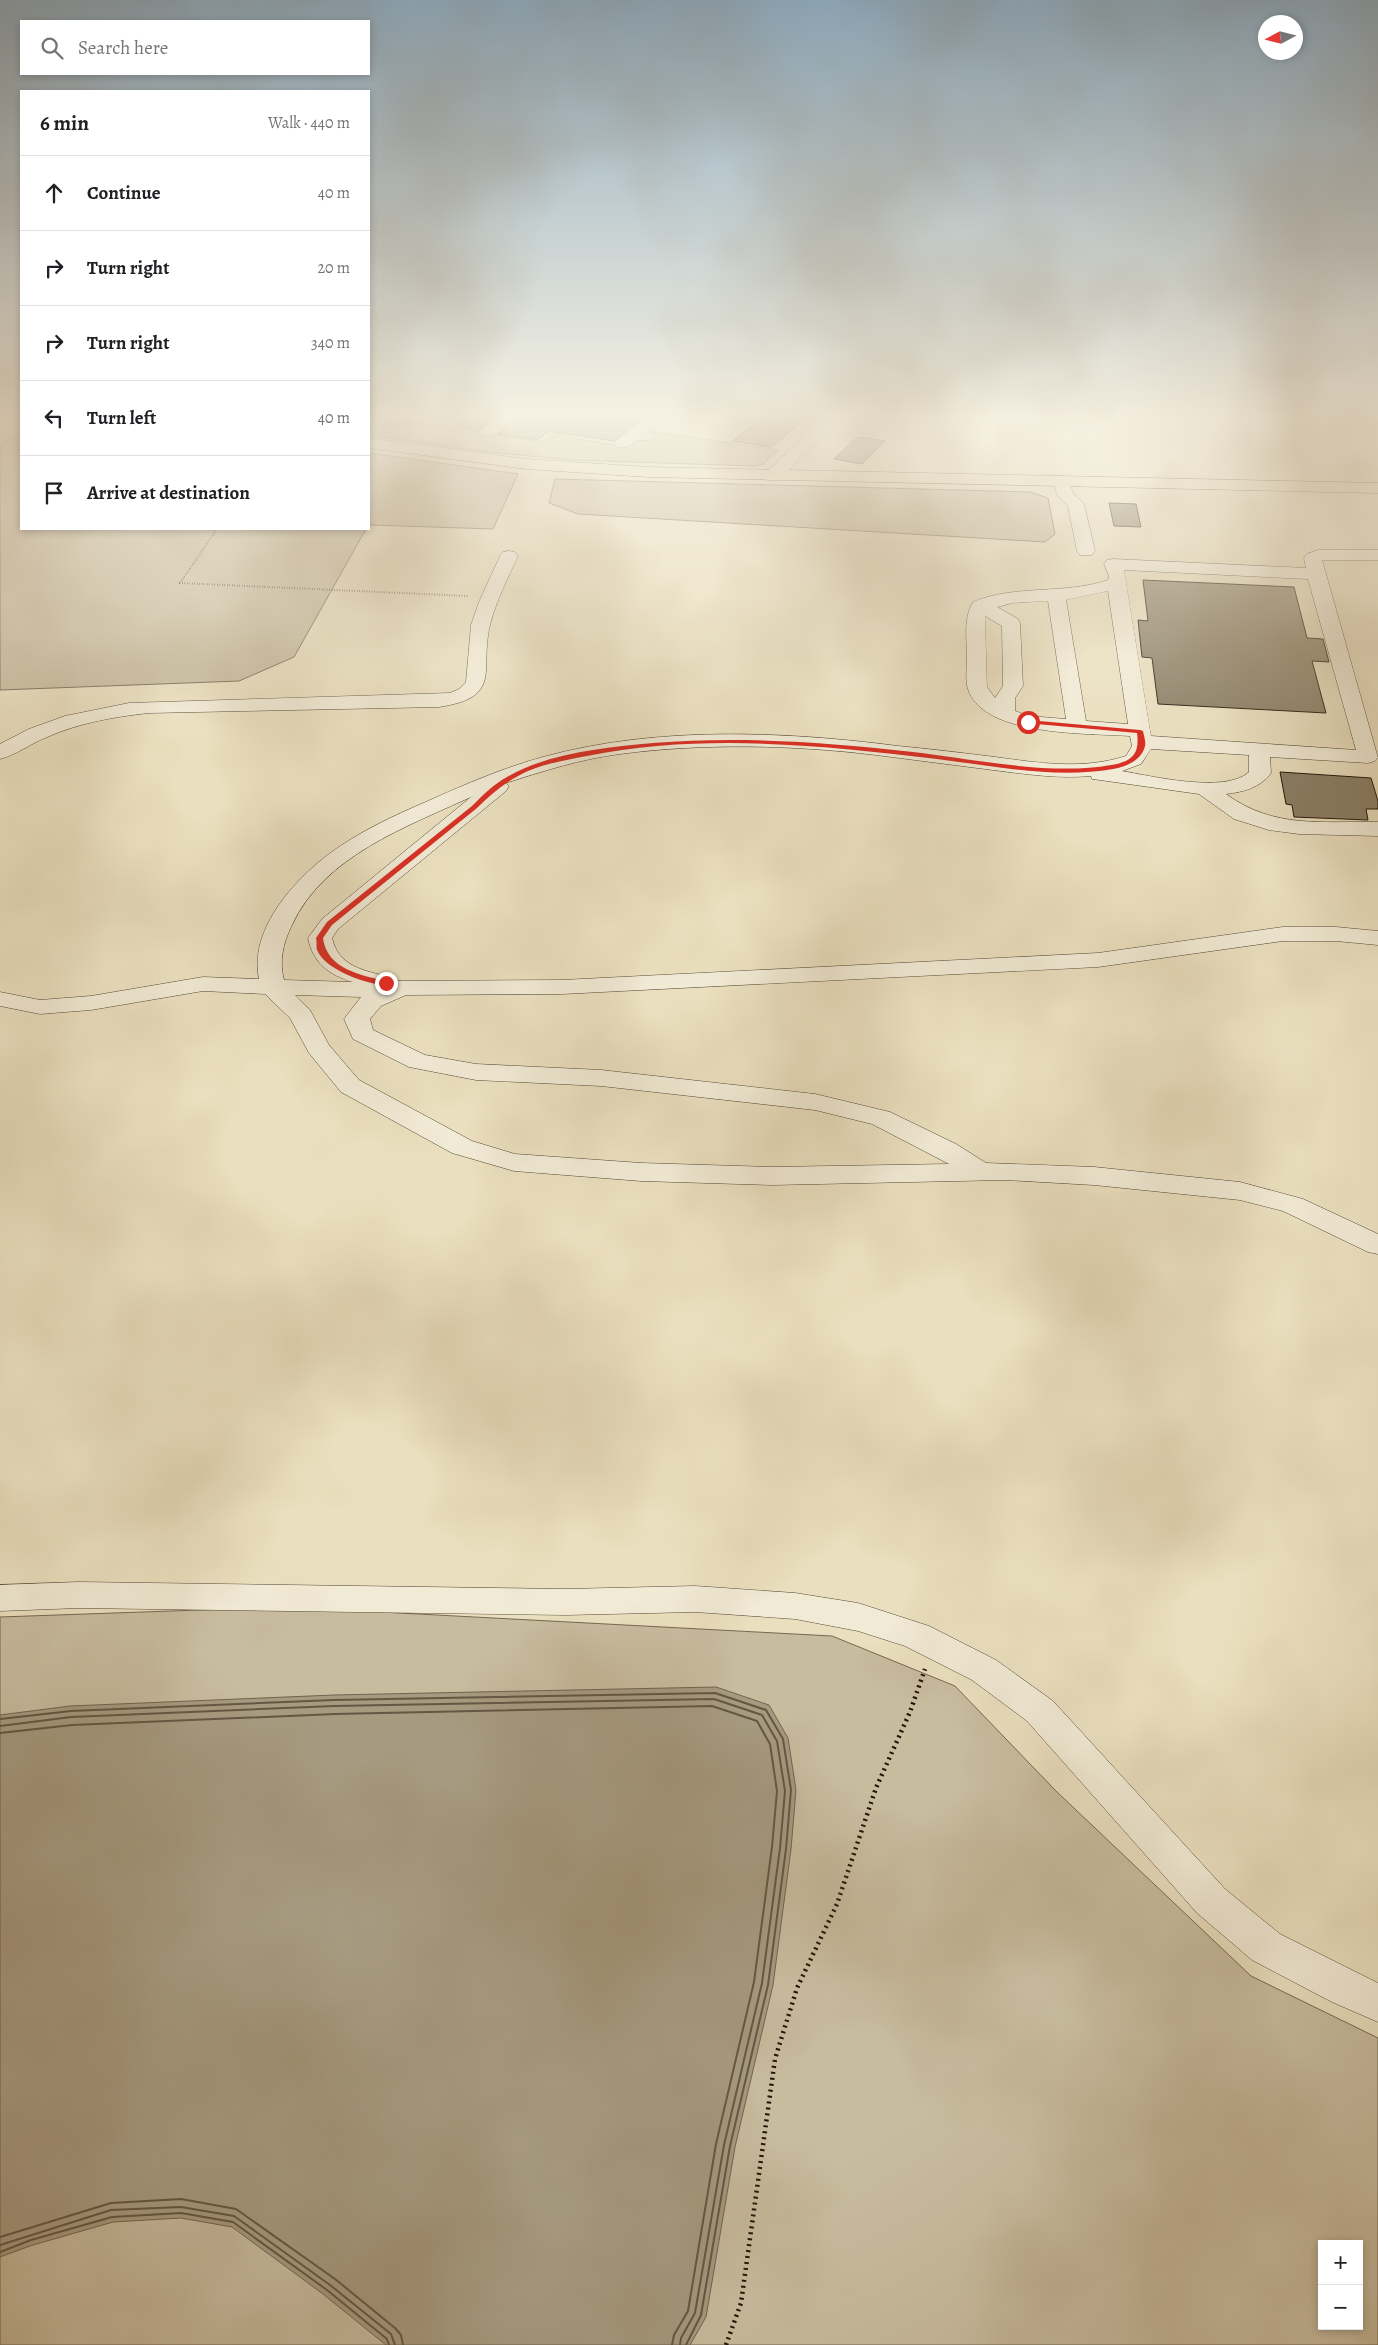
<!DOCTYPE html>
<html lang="en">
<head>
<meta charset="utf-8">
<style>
  body { margin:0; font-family:Alegreya,serif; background:#f2f2f2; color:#202124 }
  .controls { position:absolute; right:15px; bottom:15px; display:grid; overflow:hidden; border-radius:0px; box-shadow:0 2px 8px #0003 }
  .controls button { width:45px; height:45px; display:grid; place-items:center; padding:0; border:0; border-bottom:1px solid #e0e0e0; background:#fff; color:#202124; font:25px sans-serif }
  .compass { position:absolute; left:1258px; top:15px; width:45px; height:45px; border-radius:50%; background:#fff; box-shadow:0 2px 8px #0003; rotate:263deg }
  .stop { position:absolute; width:15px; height:15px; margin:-11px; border:4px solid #d93025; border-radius:50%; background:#fff }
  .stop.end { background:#d93025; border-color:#fff; box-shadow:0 1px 5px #0008 }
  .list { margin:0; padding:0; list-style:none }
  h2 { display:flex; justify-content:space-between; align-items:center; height:65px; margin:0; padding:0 20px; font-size:21px }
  h2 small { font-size:16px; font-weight:400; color:#757577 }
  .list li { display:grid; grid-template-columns:32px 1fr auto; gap:15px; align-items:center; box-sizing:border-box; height:75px; padding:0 20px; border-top:1px solid #e0e0e0 }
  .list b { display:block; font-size:19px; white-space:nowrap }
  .list em { font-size:16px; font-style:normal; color:#757577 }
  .icon { flex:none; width:28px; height:28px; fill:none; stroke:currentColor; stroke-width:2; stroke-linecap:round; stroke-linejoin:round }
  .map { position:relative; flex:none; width:1378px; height:2345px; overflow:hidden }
  .search { position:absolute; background:#fff; box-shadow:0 2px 8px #0003; left:20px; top:20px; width:350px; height:55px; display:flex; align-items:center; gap:12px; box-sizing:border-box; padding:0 18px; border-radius:0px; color:#757577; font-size:19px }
  .panel { position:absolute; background:#fff; box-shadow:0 2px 8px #0003; left:20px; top:90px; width:350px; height:440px; border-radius:0px }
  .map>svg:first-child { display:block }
  .green { fill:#c8bc9f; stroke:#756853; fill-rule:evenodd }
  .water { fill:#a69a80; stroke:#716450 }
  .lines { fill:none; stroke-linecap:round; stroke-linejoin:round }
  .shore { stroke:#645744; stroke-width:2 }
  .building { fill:#8a7e66; stroke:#221407 }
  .minor-casing { stroke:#544735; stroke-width:1 }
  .major-casing { stroke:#221407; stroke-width:1 }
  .path-far1 { stroke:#221407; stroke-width:2; stroke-dasharray:0.5 2; stroke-linecap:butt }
  .path { stroke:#221407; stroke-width:4.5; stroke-dasharray:2 4; stroke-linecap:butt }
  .minor { fill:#f1ead5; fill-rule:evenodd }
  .major { fill:#eadfbe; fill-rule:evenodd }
  .route { fill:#d93025 }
</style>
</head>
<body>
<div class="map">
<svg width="1378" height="2345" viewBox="0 0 1378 2345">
  <rect width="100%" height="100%" fill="#eadfbe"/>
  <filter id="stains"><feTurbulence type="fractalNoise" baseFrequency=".004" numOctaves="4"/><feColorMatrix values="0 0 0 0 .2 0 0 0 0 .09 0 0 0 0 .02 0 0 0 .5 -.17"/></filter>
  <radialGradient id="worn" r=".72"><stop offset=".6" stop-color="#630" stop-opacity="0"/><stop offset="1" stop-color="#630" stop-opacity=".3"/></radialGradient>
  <path class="green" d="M 369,415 L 541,442 L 576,415 L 594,415 L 566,437 L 627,447 L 636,440 L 648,441 L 656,435 L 647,431 L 778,450 L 763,464 L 756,466 L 571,460 L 479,451 L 369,435 Z
    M 12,435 L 21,436 L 21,529 L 366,529 L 294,657 L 239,681 L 0,690 L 0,447 Z
    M 369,453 L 518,474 L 493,529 L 369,525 Z
    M 555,479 L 1030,492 L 1048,498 L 1055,534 L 1045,542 L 578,514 L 549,503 Z
    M 286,1607 L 832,1636 L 955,1686 L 1056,1791 L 1251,1976 L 1378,2038 L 1378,2345 L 0,2345 L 0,1617 ZM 1322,2244 L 1359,2244 L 1359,2326 L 1322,2326 Z"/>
  <path class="water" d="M 716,1687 L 769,1705 L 788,1738 L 796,1790 L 791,1849 L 773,1985 L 735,2147 L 706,2317 L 690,2345 L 386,2345 L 323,2294 L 232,2227 L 181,2218 L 113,2222 L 33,2245 L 0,2257 L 0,1715 L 70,1706 L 334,1695 Z"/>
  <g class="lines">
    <path class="shore" d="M 0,1719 L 71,1711 L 334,1700 L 715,1693 L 766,1710 L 783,1739 L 791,1790 L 786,1849 L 768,1985 L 730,2146 L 701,2315 L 686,2345
      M 0,1726 L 71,1717 L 334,1706 L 714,1699 L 762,1715 L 777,1741 L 785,1791 L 780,1848 L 762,1983 L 724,2145 L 695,2313 L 681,2338 L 680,2345
      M 0,1733 L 72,1725 L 335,1714 L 712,1706 L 757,1721 L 770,1744 L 777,1791 L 772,1847 L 754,1982 L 716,2144 L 688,2311 L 674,2335 L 672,2345
      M 0,2237 L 111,2203 L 181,2199 L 236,2209 L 335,2279 L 395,2328 L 401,2335 L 403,2345
      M 0,2245 L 111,2210 L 181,2207 L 234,2216 L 330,2285 L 391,2334 L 395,2345
      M 0,2252 L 31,2240 L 112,2217 L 181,2213 L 233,2222 L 327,2290 L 387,2339 L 389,2345"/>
  </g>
  <path class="building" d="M 460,415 L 497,415 L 479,430 L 459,427 Z
    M 520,415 L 604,415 L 640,420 L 614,441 L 549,431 L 537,440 L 498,434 Z
    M 764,415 L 810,415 L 771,447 L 733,441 Z
    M 860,437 L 885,441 L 862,464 L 834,459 L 854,440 Z
    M 1109,503 L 1136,504 L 1141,527 L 1114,526 Z
    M 1143,580 L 1294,587 L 1307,638 L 1323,639 L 1329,662 L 1312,661 L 1326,713 L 1158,704 L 1152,658 L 1142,657 L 1138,620 L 1148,621 Z
    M 1280,772 L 1371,778 L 1378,801 L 1378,809 L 1366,809 L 1368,820 L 1294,817 L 1292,805 L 1286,804 Z"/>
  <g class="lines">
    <g class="minor-casing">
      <path id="minor" d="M 413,415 L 432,415 C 427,422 420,424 412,422 L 410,419 Z
        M 500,415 L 518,415 L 493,435 L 481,435 L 479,432 Z
        M 650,415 L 668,415 L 628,447 L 616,447 L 614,444 L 616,441 Z
        M 680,415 L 717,415 L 737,419 L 739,422 L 737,425 L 731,427 L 688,420 L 682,418 Z
        M 825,415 L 842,415 L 779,480 L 767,480 L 765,476 L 767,472 Z
        M 1061,476 L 1067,477 L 1073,493 L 1084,504 L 1095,551 L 1092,555 L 1080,555 L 1077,551 L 1068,506 L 1057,495 L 1053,481 L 1055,477 Z
        M 1318,550 L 1378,550 L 1378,560 L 1322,560 L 1378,758 L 1375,761 L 1368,763 L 1270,757 L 1271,773 C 1260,788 1243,792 1226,794 C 1274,829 1322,821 1378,822 L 1378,836 L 1299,834 L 1269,830 L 1234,819 L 1199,794 L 1100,780 L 1092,779 L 1091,776 C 1058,779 1025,774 993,770 C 954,765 915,760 876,755 C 793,745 704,743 620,754 C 581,759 543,771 506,783 L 509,786 L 506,791 L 338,929 L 332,938 C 339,967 363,970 389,977 L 391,981 L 562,980 L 1098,953 L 1283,927 L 1336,927 L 1378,931 L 1378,945 L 1336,941 L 1283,941 L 1098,967 L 562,994 L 406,995 L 381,1006 L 370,1019 L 373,1030 L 425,1055 L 476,1064 L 601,1070 L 815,1094 L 890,1112 L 956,1144 L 986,1163 L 1094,1167 L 1240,1182 L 1303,1199 L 1378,1234 L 1378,1254 L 1368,1252 L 1283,1211 L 1240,1200 L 1094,1185 L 1005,1180 L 772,1185 L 641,1181 L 514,1171 L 452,1153 L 341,1092 L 309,1053 L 290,1018 L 265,994 L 203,991 L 91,1010 L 40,1014 L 0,1006 L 0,992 L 40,1000 L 91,996 L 203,977 L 259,979 C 249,931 291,884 325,857 C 356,833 393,816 428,801 C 466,784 503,768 543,757 C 656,726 782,731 898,746 C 930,749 963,753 995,757 C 1039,763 1083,770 1126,756 L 1132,746 L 1130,736 C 1089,733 983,737 968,689 C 965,680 967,668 967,658 C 967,640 963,618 973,602 C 1016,584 1064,595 1108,580 L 1109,576 L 1104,564 L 1107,560 L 1113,559 L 1306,568 L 1304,558 L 1307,554 ZM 1124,570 L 1308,579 L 1356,750 L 1151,736 ZM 1108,591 L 1128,724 L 1086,721 L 1066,600 ZM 1048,601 L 1066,719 L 1029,716 L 1015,711 L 1015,698 L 1023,686 L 1020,623 L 1018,619 L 997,607 L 1012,603 ZM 985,616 L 1002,626 L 1003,686 L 995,698 L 987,687 ZM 1151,749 L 1249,755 L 1249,772 C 1226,794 1151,776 1122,771 L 1141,764 ZM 471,797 L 322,919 L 308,938 C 313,963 329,975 353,982 L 284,980 C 279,961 283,943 292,925 C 324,856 406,827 471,797 ZM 295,995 L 361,997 L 344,1019 L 353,1039 L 409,1067 L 476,1080 L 601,1086 L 815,1110 L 872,1124 L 949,1164 L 772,1167 L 641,1163 L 515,1154 L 472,1141 L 359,1080 L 329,1045 L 310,1010 Z
        M 509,551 L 515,552 L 518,556 C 508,578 496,601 490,625 C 479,671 504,697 439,707 L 149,713 C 113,717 78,723 45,738 C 30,744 16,755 0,759 L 0,744 L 29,729 L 65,716 L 129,703 L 450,693 L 459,689 L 466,682 L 471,625 L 479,602 L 500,556 L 503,552 Z
        M 79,1582 L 566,1589 L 695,1586 L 795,1593 L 858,1603 L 929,1626 L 996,1660 L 1053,1701 L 1225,1889 L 1280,1934 L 1378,1983 L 1378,2022 L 1332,2002 L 1252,1960 L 1197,1913 L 1027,1721 L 972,1680 L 905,1646 L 858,1631 L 795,1619 L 695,1612 L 566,1615 L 79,1608 L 0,1611 L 0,1585 Z"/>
    </g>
    <g class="major-casing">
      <path id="major" d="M 369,438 L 526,459 L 648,467 L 1378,483 L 1378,493 L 648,477 L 526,469 L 369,448 Z"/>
    </g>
    <path class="path-far1" d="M 538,447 L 588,415
      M 217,529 L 180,583 L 468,596"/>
    <path class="path" d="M 726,2345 L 741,2303 L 775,2059 L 797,1988 L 837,1904 L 876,1788 L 910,1712 L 925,1669"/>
    <use href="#minor" class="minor"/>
    <use href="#major" class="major"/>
  </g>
  <linearGradient id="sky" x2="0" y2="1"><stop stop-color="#8daabe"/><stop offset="0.56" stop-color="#f6f1e2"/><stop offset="1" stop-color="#f6f1e2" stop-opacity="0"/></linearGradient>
  <rect width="1378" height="743" fill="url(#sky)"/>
  <path class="route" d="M 1028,720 L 1140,730 L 1143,731 C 1144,736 1146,742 1145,746 C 1142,760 1126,767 1113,769 C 1055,779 994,766 937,759 C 821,745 702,733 587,756 C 567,760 547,763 528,771 C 508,780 492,793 477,808 L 332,925 L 323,938 C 327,970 362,975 389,982 L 389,985 C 369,986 325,970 317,950 C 316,947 317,941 316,938 L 327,922 L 472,806 C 483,795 494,784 507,777 C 548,753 607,747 653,743 C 739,736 826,742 913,752 C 974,759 1051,776 1111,765 C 1132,762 1140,754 1137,733 L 1025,723 Z"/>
  <rect width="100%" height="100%" filter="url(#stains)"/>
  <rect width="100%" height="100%" fill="url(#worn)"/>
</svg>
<div class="controls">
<button>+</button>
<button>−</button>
</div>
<svg class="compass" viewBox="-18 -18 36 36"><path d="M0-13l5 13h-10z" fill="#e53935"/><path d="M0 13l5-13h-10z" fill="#757577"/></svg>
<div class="stop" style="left:1028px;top:722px"></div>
<div class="stop end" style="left:386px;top:983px"></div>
<div class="search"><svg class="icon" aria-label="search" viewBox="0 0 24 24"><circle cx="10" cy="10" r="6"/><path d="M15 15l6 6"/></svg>Search here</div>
<section class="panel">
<h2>6 min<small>Walk · 440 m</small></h2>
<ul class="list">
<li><svg class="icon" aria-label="ahead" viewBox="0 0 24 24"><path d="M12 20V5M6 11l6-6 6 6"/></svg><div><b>Continue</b></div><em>40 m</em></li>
<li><svg class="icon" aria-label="right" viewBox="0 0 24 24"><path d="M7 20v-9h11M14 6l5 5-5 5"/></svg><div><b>Turn right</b></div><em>20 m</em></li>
<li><svg class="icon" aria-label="right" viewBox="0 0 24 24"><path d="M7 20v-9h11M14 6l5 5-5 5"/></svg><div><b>Turn right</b></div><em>340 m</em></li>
<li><svg class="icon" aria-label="left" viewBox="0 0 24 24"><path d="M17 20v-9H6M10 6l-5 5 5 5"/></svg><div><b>Turn left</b></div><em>40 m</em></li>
<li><svg class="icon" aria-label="arrive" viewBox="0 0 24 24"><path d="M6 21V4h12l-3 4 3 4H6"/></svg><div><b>Arrive at destination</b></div></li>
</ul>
</section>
</div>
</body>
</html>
